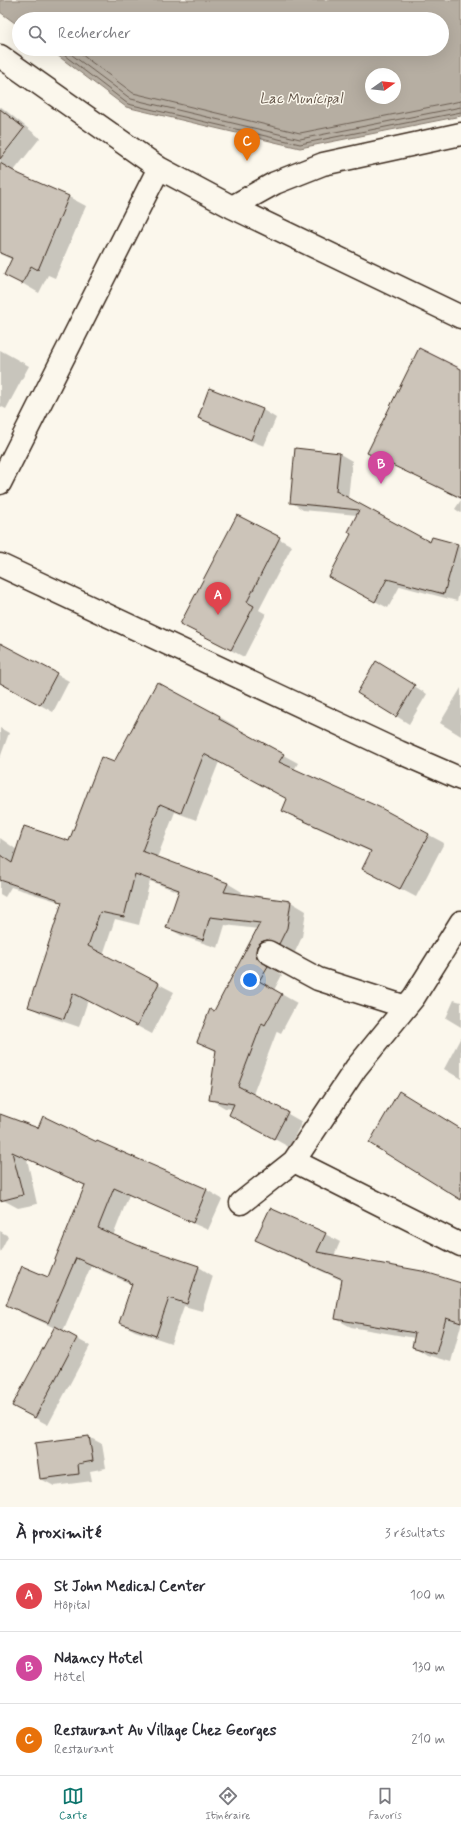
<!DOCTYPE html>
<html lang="fr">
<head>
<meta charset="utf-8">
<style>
  body { margin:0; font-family:Mynerve,sans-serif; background:#f7f7f7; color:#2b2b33 }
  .compass { position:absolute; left:365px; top:68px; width:36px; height:36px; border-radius:50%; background:#fff; box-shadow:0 4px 16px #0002; rotate:75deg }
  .you { position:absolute; left:250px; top:980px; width:14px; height:14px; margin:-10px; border:3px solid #fff; border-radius:50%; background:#1a73e8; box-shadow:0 0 0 6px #1a73e833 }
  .badge { display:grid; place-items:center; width:26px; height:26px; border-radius:50%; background:#0f766e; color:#fff; font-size:13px; font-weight:700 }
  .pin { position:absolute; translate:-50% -33px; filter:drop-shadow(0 1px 2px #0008) }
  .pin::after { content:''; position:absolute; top:21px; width:14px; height:12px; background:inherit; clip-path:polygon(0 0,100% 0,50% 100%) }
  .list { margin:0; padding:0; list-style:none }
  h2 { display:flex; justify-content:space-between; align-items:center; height:52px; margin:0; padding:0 16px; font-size:17px }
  h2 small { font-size:13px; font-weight:400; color:#7c7c81 }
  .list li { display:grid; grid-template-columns:26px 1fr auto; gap:12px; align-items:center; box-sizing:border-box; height:72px; padding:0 16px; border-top:1px solid #e1e1e2 }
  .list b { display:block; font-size:15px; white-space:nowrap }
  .list p { margin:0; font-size:13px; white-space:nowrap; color:#7c7c81 }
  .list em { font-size:13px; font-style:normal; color:#7c7c81 }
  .icon { flex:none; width:22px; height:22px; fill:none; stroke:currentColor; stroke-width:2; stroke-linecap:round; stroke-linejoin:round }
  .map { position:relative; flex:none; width:461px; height:1507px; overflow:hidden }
  .search { position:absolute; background:#fff; box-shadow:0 4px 16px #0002; left:12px; right:12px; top:12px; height:44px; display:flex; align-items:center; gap:10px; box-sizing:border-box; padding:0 14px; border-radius:22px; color:#7c7c81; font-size:15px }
  .sheet { height:268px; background:#fff }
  nav { display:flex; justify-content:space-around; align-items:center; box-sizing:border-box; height:56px; border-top:1px solid #e1e1e2; background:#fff; font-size:11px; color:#7c7c81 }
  nav a { display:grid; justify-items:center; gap:2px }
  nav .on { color:#0f766e }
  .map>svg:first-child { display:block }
  .water { fill:#b6aea2; stroke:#85796d; fill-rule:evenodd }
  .shadow { fill:#0003 }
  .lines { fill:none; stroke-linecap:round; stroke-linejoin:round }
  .shore { stroke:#6c5f53; stroke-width:1 }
  .building { fill:#ccc4b9; stroke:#3b2a1e }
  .minor-casing { stroke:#3b2a1e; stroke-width:25 }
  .minor { stroke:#fbf7ec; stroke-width:22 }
  .labels { text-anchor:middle; stroke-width:3; stroke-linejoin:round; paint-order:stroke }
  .water-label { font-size:15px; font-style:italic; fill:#605246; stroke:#fbf7ec }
</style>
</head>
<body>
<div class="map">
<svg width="461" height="1507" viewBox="0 0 461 1507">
  <rect width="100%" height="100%" fill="#fbf7ec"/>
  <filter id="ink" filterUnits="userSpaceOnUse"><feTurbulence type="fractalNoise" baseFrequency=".025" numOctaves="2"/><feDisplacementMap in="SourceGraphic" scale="8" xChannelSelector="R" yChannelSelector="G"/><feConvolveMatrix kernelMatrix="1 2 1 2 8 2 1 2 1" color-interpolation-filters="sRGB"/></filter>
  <g filter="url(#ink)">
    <path class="water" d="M 0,0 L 461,0 L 461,116 L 300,148 L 126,107 L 49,49 L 442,49 L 442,19 L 19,19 L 19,26 L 0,12 ZM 371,74 L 395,74 L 395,98 L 371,98 Z"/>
    <path class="shadow" d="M 0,106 L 40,138 L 13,172 L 69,197 L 86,206 L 55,278 L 48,275 L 39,293 L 6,274 L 13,260 L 0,254 Z
      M 0,350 L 29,366 L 6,409 L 0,406 Z
      M 461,370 L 461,499 L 368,453 Z
      M 210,389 L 263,410 L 276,418 L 264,446 L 212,425 L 199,418 Z
      M 340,454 L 352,461 L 348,499 L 431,543 L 457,545 L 461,547 L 461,585 L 457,601 L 400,586 L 388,608 L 343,584 L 357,515 L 303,510 L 291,502 Z
      M 461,500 L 461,513 L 455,509 Z
      M 238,516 L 292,546 L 259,610 L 266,614 L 244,657 L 194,631 Z
      M 0,644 L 69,681 L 53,712 L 0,683 Z
      M 389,670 L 427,694 L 409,724 L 358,692 Z
      M 157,683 L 220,717 L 235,726 L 233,728 L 298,763 L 294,770 L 379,808 L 444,843 L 416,897 L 378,877 L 371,852 L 298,819 L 283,811 L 288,799 L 219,762 L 196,820 L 175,812 L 157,858 L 227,883 L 242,892 L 241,895 L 291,902 L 306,911 L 302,937 L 295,952 L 283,948 L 276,950 L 270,962 L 272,968 L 282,975 L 274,990 L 297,1003 L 281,1033 L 277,1031 L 253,1094 L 302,1122 L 289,1147 L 230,1115 L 233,1109 L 225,1108 L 210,1099 L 217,1052 L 198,1041 L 258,929 L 225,925 L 218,948 L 182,936 L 167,927 L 179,892 L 150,881 L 139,925 L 115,919 L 103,955 L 174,992 L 152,1034 L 88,1000 L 79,1027 L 44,1015 L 29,1006 L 63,903 L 11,887 L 5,897 L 0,894 L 0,838 L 17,850 L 70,842 L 123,774 Z
      M 461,688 L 461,736 L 440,723 Z
      M 0,728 L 9,733 L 0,758 Z
      M 454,1000 L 461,1002 L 461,1027 L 446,1018 Z
      M 461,1037 L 461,1079 L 444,1069 Z
      M 0,1115 L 38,1129 L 97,1143 L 98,1142 L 207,1190 L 222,1199 L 208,1230 L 129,1195 L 113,1236 L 136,1246 L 199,1267 L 213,1276 L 202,1311 L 184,1306 L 171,1343 L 135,1331 L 120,1323 L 133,1285 L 91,1266 L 63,1331 L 90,1346 L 48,1425 L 26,1413 L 55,1328 L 22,1313 L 7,1305 L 49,1279 L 86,1186 L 27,1159 L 37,1204 L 18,1208 L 3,1200 L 0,1187 Z
      M 0,1231 L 8,1236 L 0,1252 Z
      M 325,1234 L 340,1242 L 334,1256 L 461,1284 L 461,1325 L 451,1362 L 427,1355 L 413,1346 L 415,1338 L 351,1327 L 336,1319 L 343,1281 L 271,1248 L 256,1240 Z
      M 89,1437 L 102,1444 L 106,1468 L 90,1471 L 92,1481 L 54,1486 L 41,1479 Z"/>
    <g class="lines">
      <path class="shore" d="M 56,49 L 128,104 L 300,144 L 461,112
        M 64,49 L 131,99 L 300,139 L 461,107
        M 74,49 L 133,93 L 300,133 L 461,101"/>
    </g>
    <path class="building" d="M 0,109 L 24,128 L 0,159 Z
      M 0,163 L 19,174 L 69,196 L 38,270 L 31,266 L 22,284 L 4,275 L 12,258 L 0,253 Z
      M 419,348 L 461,369 L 461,498 L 367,453 Z
      M 209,388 L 263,409 L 251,440 L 198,418 Z
      M 295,448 L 340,453 L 336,491 L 430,542 L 432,537 L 458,544 L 444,594 L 387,579 L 375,602 L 329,577 L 351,534 L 348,532 L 359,510 L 290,503 Z
      M 237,515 L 280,537 L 247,602 L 254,606 L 231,650 L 180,624 Z
      M 0,643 L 57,673 L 40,705 L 0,683 Z
      M 376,661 L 415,685 L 396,717 L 357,693 Z
      M 157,682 L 220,716 L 219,719 L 284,754 L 279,762 L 379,807 L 429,834 L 400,889 L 362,869 L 371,851 L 282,811 L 287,799 L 204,754 L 181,813 L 160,804 L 142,851 L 228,883 L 224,892 L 291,901 L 287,928 L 279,944 L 267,940 L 261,942 L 257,946 L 256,953 L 257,958 L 268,966 L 259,981 L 282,994 L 265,1025 L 262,1023 L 238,1086 L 288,1112 L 274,1139 L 229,1115 L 234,1104 L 209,1100 L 216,1050 L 197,1042 L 210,1009 L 214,1011 L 260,923 L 210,917 L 203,940 L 166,928 L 179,890 L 135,874 L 124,917 L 100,912 L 88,946 L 159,983 L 137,1026 L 73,993 L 64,1019 L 28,1007 L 62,902 L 57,901 L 57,899 L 0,880 L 0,855 L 12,863 L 24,826 L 69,841 L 101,757 L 114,762 Z
      M 399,1091 L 461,1129 L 461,1200 L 369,1143 Z
      M 0,1114 L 38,1128 L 43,1116 L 97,1142 L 97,1141 L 207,1189 L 193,1223 L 114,1188 L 98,1228 L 137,1245 L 199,1266 L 187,1304 L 169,1298 L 156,1336 L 119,1323 L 132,1284 L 129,1283 L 129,1281 L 76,1258 L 48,1323 L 6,1305 L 22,1266 L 48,1277 L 85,1185 L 12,1152 L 23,1195 L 0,1201 Z
      M 270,1208 L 326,1233 L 317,1252 L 422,1271 L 461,1283 L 461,1323 L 446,1318 L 436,1354 L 412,1347 L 415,1333 L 335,1319 L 342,1279 L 255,1240 Z
      M 55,1326 L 77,1338 L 35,1418 L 12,1406 Z
      M 89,1436 L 93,1461 L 78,1464 L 79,1474 L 40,1479 L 35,1443 Z"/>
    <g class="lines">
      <g class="minor-casing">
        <path id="minor" d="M 0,56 L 159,168 L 232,207 L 461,317
          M 232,207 L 275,183 L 323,164 L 461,134
          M 0,483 L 159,168
          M 0,565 L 399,752 L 461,779
          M 268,952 L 318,979 L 406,1007
          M 294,1161 L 461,1245
          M 241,1203 L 294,1161 L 356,1068 L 414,997 L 461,922"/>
      </g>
      <use href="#minor" class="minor"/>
    </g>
  </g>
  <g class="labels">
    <g class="water-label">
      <text x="301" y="103">Lac Municipal</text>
    </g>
  </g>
</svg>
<svg class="compass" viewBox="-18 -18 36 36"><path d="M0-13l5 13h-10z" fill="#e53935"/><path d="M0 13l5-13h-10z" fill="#7c7c81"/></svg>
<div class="you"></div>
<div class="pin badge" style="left:218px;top:615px;background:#e0444e">A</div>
<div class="pin badge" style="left:381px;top:484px;background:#d1479c">B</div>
<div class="pin badge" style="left:247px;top:161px;background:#e8710a">C</div>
<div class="search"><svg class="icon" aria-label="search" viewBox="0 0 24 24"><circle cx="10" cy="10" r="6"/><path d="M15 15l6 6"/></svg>Rechercher</div>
</div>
<section class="sheet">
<h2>À proximité<small>3 résultats</small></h2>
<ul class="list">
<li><span class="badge" style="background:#e0444e">A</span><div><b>St John Medical Center</b><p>Hôpital</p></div><em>100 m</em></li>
<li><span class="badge" style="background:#d1479c">B</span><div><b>Ndancy Hotel</b><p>Hôtel</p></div><em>130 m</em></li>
<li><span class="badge" style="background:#e8710a">C</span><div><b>Restaurant Au Village Chez Georges</b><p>Restaurant</p></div><em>210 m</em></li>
</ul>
</section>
<nav>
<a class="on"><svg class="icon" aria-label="map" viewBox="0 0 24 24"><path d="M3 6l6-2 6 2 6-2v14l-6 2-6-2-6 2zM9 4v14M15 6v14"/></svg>Carte</a>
<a><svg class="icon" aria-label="directions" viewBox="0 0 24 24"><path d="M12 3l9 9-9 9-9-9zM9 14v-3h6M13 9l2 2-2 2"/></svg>Itinéraire</a>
<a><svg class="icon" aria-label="saved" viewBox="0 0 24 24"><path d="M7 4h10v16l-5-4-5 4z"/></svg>Favoris</a>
</nav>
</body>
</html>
